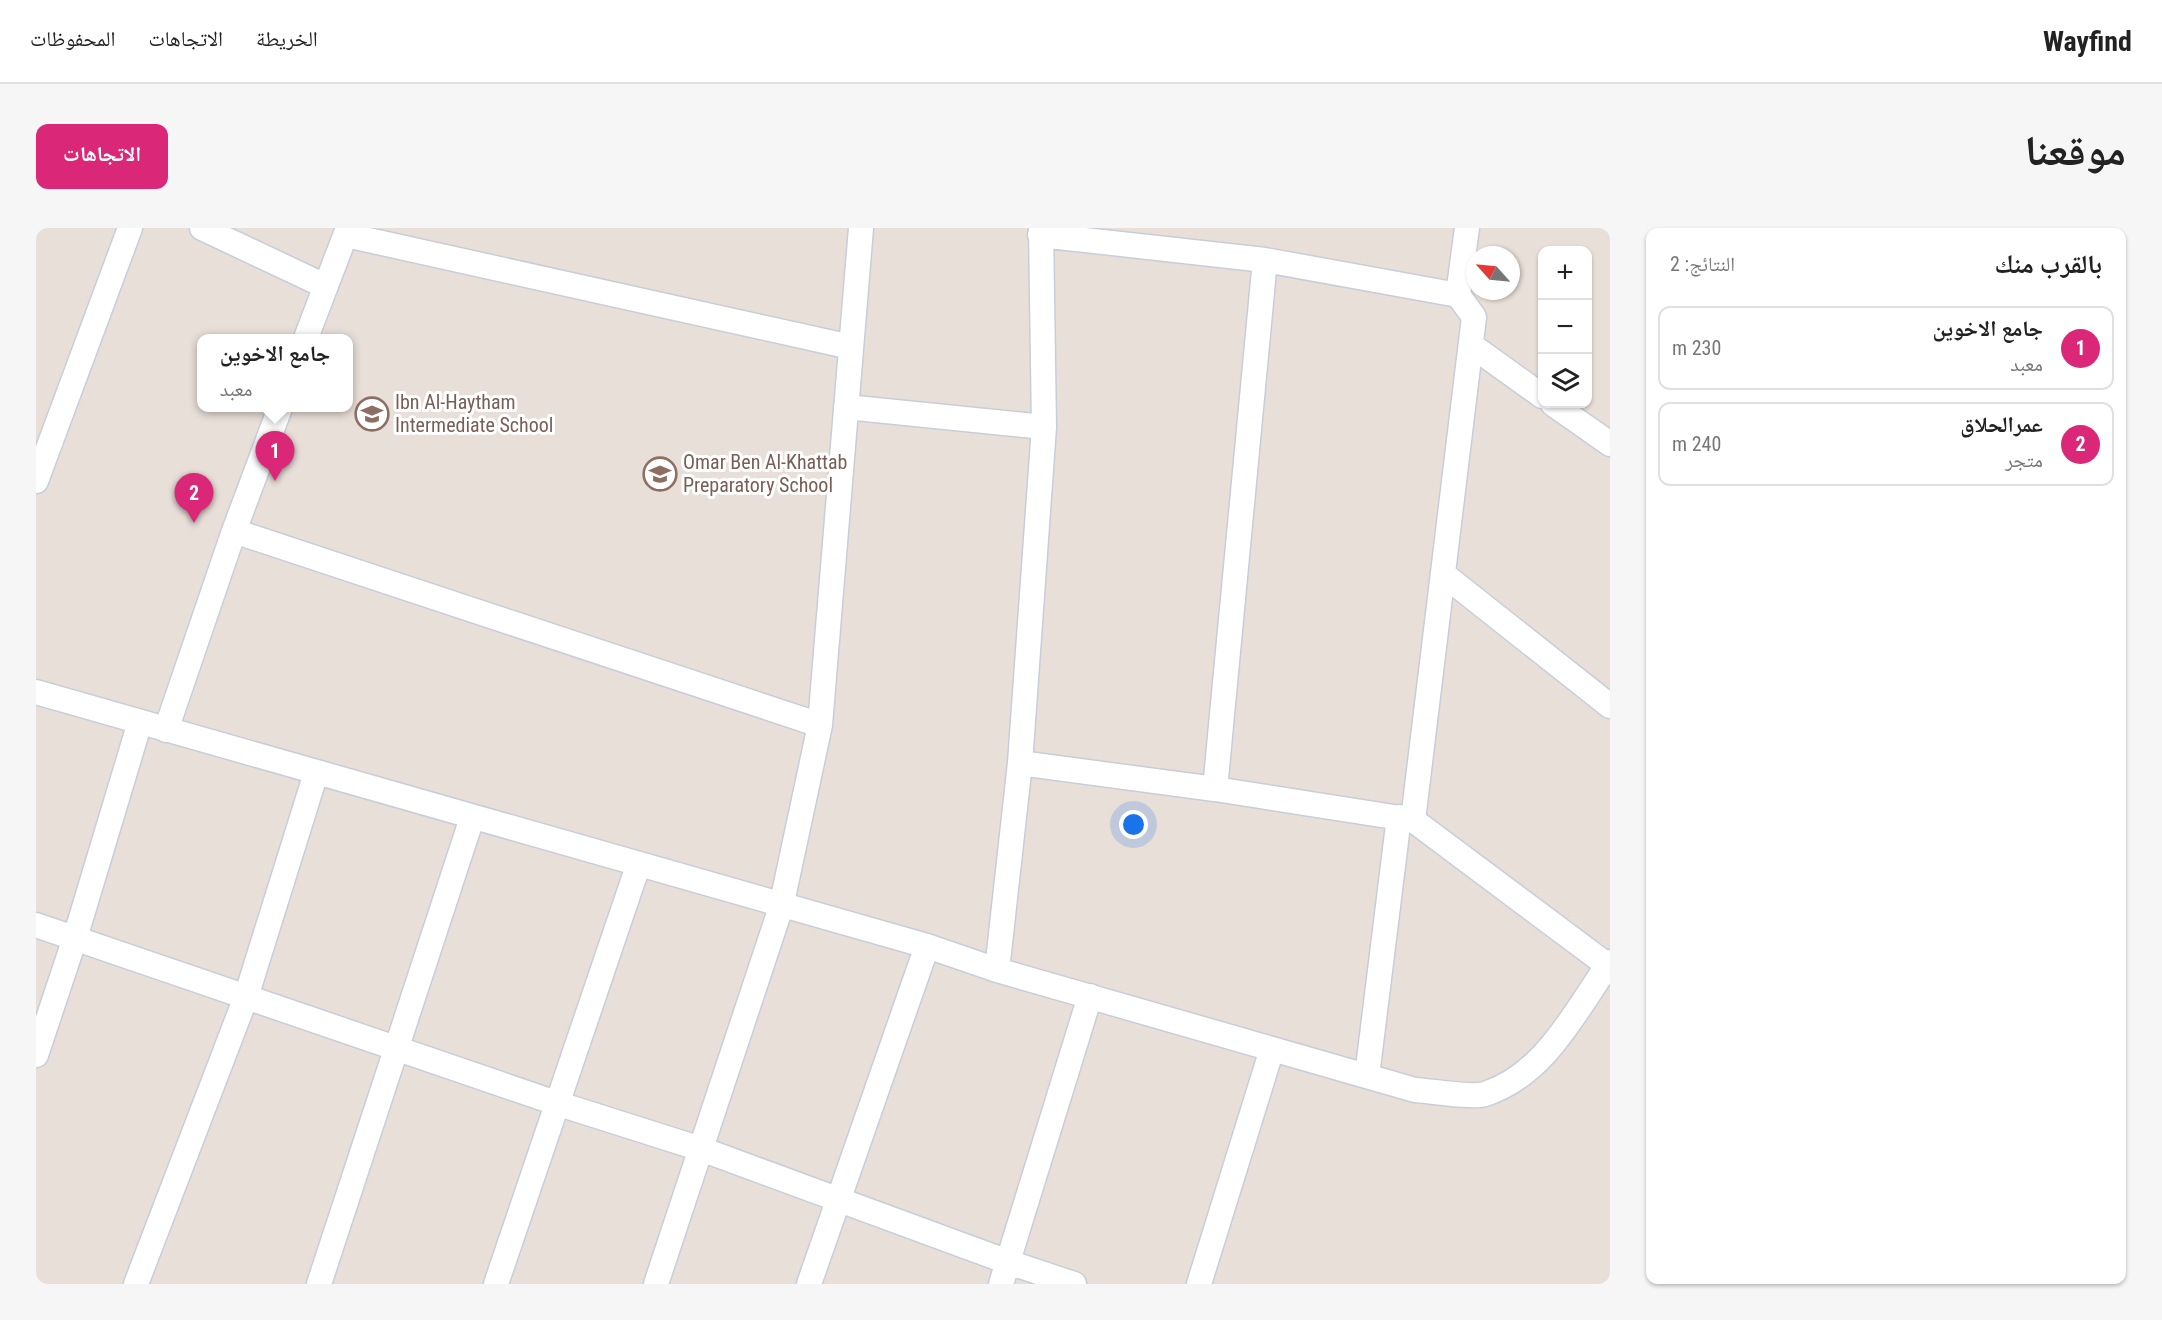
<!DOCTYPE html>
<html lang="ar">
<head>
<meta charset="utf-8">
<style>
  body { margin:0; font-family:"Roboto Condensed","Noto Naskh Arabic",sans-serif; background:#f6f6f6; color:#222; direction:rtl }
  .controls { position:absolute; right:18px; top:18px; display:grid; overflow:hidden; border-radius:12px; box-shadow:0 2px 4px #0004 }
  .controls button { width:54px; height:54px; display:grid; place-items:center; padding:0; border:0; border-bottom:2px solid #e0e0e0; background:#fff; color:#222; font:30px sans-serif }
  .compass { position:absolute; left:1430px; top:18px; width:54px; height:54px; border-radius:50%; background:#fff; box-shadow:0 2px 4px #0004; rotate:297deg }
  .you { position:absolute; left:1098px; top:597px; width:21px; height:21px; margin:-15px; border:4px solid #fff; border-radius:50%; background:#1a73e8; box-shadow:0 0 0 9px #1a73e833 }
  .badge { display:grid; place-items:center; width:39px; height:39px; border-radius:50%; background:#db2777; color:#fff; font-size:20px; font-weight:700 }
  .pin { position:absolute; translate:-50% -50px; filter:drop-shadow(0 2px 3px #0008) }
  .pin::after { content:''; position:absolute; top:32px; width:21px; height:18px; background:inherit; clip-path:polygon(0 0,100% 0,50% 100%) }
  .popup { position:absolute; left:161px; top:106px; width:156px; height:78px; box-sizing:border-box; display:grid; place-content:center; border-radius:12px; background:#fff; filter:drop-shadow(0 2px 4px #0005); font-size:20px; white-space:nowrap; color:#767676 }
  .popup b { font-size:22px; color:#222 }
  .popup::after { content:''; position:absolute; left:50%; top:100%; margin-left:-12px; border:12px solid transparent; border-top-color:#fff }
  .list { margin:0; padding:0; list-style:none }
  h2 { display:flex; justify-content:space-between; align-items:center; height:78px; margin:0; padding:0 24px; font-size:26px }
  h2 small { font-size:20px; font-weight:400; color:#767676 }
  .list li { display:grid; grid-template-columns:39px 1fr auto; gap:18px; align-items:center; box-sizing:border-box; height:84px; margin:0 12px 12px; padding:0 12px; border:2px solid #e0e0e0; border-radius:12px }
  .list b { display:block; font-size:22px; white-space:nowrap }
  .list p { margin:0; font-size:20px; white-space:nowrap; color:#767676 }
  .list em { font-size:20px; font-style:normal; color:#767676 }
  .icon { flex:none; width:33px; height:33px; fill:none; stroke:currentColor; stroke-width:2; stroke-linecap:round; stroke-linejoin:round }
  .map { position:relative; flex:none; width:1574px; height:1056px; overflow:hidden; direction:ltr; border-radius:12px }
  header { display:flex; align-items:center; gap:36px; box-sizing:border-box; height:84px; padding:0 30px; background:#fff; border-bottom:2px solid #e0e0e0 }
  header strong { font-size:28px }
  nav { display:flex; gap:33px; margin-inline-start:auto; font-size:21px }
  .intro { display:flex; align-items:center; justify-content:space-between; box-sizing:border-box; height:144px; padding:0 36px }
  h1 { margin:0; font-size:42px }
  .button { padding:15px 27px; border-radius:12px; background:#db2777; color:#fff; font-size:21px; font-weight:700 }
  main { display:flex; gap:36px; padding:0 36px }
  aside { flex:1; background:#fff; border-radius:12px; box-shadow:0 2px 4px #0004 }
  .map>svg:first-child { display:block }
  .lines { fill:none; stroke-linecap:round; stroke-linejoin:round }
  .street-casing { stroke:#c7ced9; stroke-width:27 }
  .street { stroke:#fff; stroke-width:24 }
  .labels { text-anchor:middle; stroke-width:6; stroke-linejoin:round; paint-order:stroke }
  .education-label { font-size:20px; fill:#785e54; stroke:#fff; text-anchor:start }
</style>
</head>
<body>
<header>
<strong>Wayfind</strong>
<nav><a>الخريطة</a><a>الاتجاهات</a><a>المحفوظات</a></nav>
</header>
<div class="intro"><h1>موقعنا</h1><a class="button">الاتجاهات</a></div>
<main>
<aside>
<h2>بالقرب منك<small>النتائج: 2</small></h2>
<ul class="list">
<li><span class="badge">1</span><div><b>جامع الاخوين</b><p>معبد</p></div><em>230 m</em></li>
<li><span class="badge">2</span><div><b>عمرالحلاق</b><p>متجر</p></div><em>240 m</em></li>
</ul>
</aside>
<div class="map">
<svg width="1574" height="1056" viewBox="0 0 1574 1056">
  <rect width="100%" height="100%" fill="#e9dfd9"/>
  <g class="lines">
    <g class="street-casing">
      <path id="street" d="M 166,0 L 289,58
        M 310,7 L 815,119
        M 1004,7 L 1229,32 L 1422,67 L 1438,89 L 1377,592 L 1179,561 L 1229,32
        M 1422,67 L 1431,0
        M 270,110 L 312,0
        M 1435,117 L 1506,168
        M 1517,176 L 1574,216
        M 810,179 L 1008,199
        M 0,253 L 94,0
        M 198,303 L 784,497
        M 1407,346 L 1574,478
        M 0,464 L 891,718 L 961,742 L 1379,862 C 1394,863 1437,870 1449,866 C 1510,846 1539,783 1574,734
        M 130,502 L 198,303 L 244,180
        M 984,535 L 1179,561
        M 1377,592 L 1571,737
        M 0,697 L 520,875 L 665,921 L 972,1034 L 1038,1056
        M 961,742 L 984,535 L 1008,199 L 1005,0
        M 0,827 L 39,710 L 104,494
        M 1331,848 L 1363,589
        M 100,1056 L 210,769 L 280,545
        M 283,1056 L 436,590
        M 460,1056 L 602,638
        M 620,1056 L 745,679 L 784,497 L 825,0
        M 773,1056 L 891,718
        M 965,1056 L 1054,768
        M 1163,1056 L 1236,821"/>
    </g>
    <use href="#street" class="street"/>
  </g>
  <defs>
    <g id="school-ring" transform="scale(1.725)"><circle r="9.5" fill="#fff" stroke="#8d6e63" stroke-width="1.5"/><path d="M0-5L7-2L0 1L-7-2ZM-4 1L0 2.5L4 1V4Q0 6-4 4Z" fill="#8d6e63"/></g>
  </defs>
  <g fill-rule="evenodd">
    <use href="#school-ring" x="336" y="186"/>
    <use href="#school-ring" x="624" y="246"/>
  </g>
  <g class="labels">
    <g class="education-label">
      <text x="359" y="181">Ibn Al-Haytham<tspan x="359" dy="23">Intermediate School</tspan></text>
      <text x="647" y="241">Omar Ben Al-Khattab<tspan x="647" dy="23">Preparatory School</tspan></text>
    </g>
  </g>
</svg>
<div class="controls">
<button>+</button>
<button>−</button>
<button><svg class="icon" aria-label="layers" viewBox="0 0 24 24"><path d="M12 4l9 5-9 5-9-5zM3 14l9 5 9-5"/></svg></button>
</div>
<svg class="compass" viewBox="-18 -18 36 36"><path d="M0-13l5 13h-10z" fill="#e53935"/><path d="M0 13l5-13h-10z" fill="#767676"/></svg>
<div class="you"></div>
<div class="pin badge" style="left:239px;top:253px">1</div>
<div class="popup"><b>جامع الاخوين</b>معبد</div>
<div class="pin badge" style="left:158px;top:295px">2</div>
</div>
</main>
</body>
</html>
